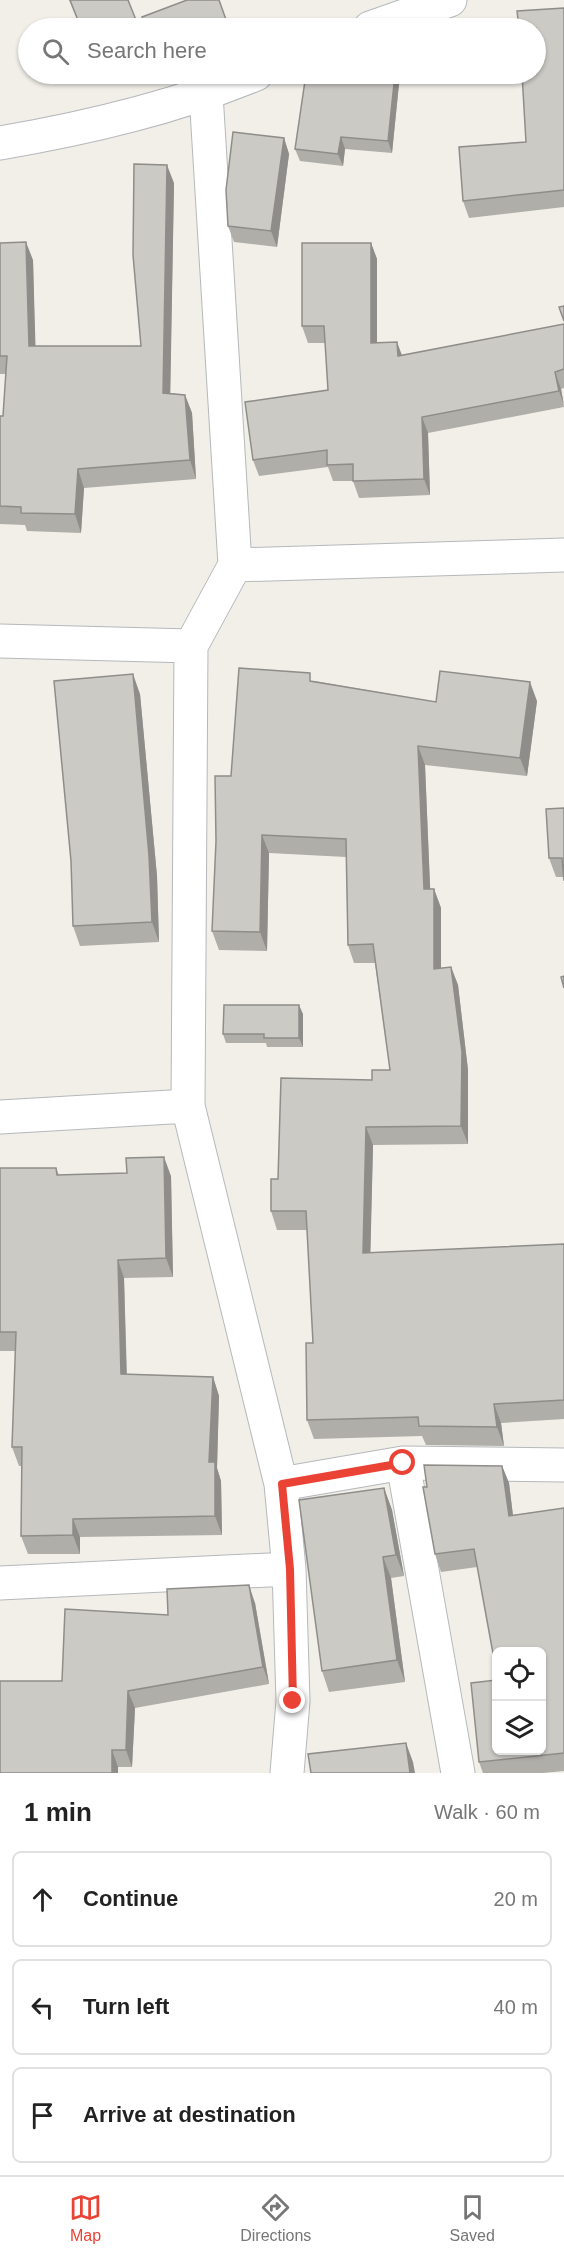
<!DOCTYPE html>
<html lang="en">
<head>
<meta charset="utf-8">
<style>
  body { margin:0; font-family:Helvetica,sans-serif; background:#f6f6f6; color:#222 }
  .controls { position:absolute; right:18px; bottom:18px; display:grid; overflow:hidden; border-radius:9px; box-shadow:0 2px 4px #0004 }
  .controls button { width:54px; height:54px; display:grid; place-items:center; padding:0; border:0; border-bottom:2px solid #e0e0e0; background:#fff; color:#222; font:30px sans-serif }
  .stop { position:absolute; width:18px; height:18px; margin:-14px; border:4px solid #ea4335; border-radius:50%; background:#fff }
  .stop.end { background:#ea4335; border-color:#fff; box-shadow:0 2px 6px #0008 }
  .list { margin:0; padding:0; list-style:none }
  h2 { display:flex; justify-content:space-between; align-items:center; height:78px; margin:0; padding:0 24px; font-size:26px }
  h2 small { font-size:20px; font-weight:400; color:#767676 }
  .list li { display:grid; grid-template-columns:39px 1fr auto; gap:18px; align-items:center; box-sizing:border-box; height:96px; margin:0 12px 12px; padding:0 12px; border:2px solid #e0e0e0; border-radius:9px }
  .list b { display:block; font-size:22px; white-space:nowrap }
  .list em { font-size:20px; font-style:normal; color:#767676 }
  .icon { flex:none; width:33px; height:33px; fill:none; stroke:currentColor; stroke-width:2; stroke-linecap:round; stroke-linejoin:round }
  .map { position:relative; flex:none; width:564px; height:1773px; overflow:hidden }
  .search { position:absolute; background:#fff; box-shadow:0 2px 4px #0004; left:18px; right:18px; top:18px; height:66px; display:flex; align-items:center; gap:15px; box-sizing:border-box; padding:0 21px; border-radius:33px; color:#767676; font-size:22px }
  .sheet { height:402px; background:#fff }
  nav { display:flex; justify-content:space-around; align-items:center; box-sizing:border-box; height:84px; border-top:2px solid #e0e0e0; background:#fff; font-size:16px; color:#767676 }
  nav a { display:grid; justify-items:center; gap:3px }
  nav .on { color:#ea4335 }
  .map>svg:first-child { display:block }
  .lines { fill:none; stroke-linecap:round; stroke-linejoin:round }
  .minor-casing { stroke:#b5b8bc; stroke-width:35 }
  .minor { stroke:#fff; stroke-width:33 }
  .wall { fill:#afaea9 }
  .shaded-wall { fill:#8f8d8a }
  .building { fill:#cccac5; stroke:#8f8d8a; stroke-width:1.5 }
  .route { stroke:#ea4335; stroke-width:8 }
</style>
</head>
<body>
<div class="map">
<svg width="564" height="1773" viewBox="0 0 564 1773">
  <rect width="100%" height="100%" fill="#f1efe8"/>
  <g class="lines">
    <g class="minor-casing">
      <path id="minor" d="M 370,28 L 450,0
        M 206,94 L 235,565 L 191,646 L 188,1106 L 281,1484 L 289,1569 L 293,1701 L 287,1773
        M 0,143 C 88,128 173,108 256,74
        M 235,565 L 564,555
        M 0,641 L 191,646
        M 0,1117 L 188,1106
        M 403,1463 L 564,1465
        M 281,1484 L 403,1463 L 458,1773
        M 0,1583 L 289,1569"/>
    </g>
    <use href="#minor" class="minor"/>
  </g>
  <path class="wall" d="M 69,0 L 128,0 L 139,28 L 81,28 Z
    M 564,8 L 564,207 L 469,218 L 463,201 L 526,142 Z
    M 400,74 L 392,153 L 345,149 L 343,166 L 300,161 L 295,149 L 338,78 Z
    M 284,138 L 289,154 L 277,247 L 234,242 L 228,226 Z
    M 174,183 L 170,393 L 185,395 L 192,413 L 196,479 L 84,488 L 81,533 L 27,531 L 25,525 L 0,524 L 0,416 L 3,416 L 6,374 L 0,374 L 0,243 L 33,260 L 35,346 L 141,346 Z
    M 371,243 L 377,259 L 377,343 L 402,356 L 564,324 L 564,388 L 561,389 L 564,407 L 428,433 L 430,495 L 359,498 L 353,481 L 333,481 L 328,467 L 259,476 L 253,460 L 328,390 L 325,343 L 308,343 L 302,326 Z
    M 314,681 L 436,702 L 537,701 L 527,776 L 425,765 L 430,889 L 434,889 L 441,908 L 441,968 L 451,967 L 458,985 L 468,1070 L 468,1144 L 373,1145 L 370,1253 L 564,1244 L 564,1419 L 501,1423 L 504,1446 L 426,1445 L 422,1436 L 314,1439 L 307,1420 L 313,1343 L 307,1230 L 277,1230 L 271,1211 L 278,1179 L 372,1080 L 390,1070 L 375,963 L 354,963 L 348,945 L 346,857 L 269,853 L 267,951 L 219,950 L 212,931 Z
    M 140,694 L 157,876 L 159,942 L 80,946 L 73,926 Z
    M 564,808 L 564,877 L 556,877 L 549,858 Z
    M 303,1014 L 303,1047 L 267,1047 L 266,1043 L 226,1043 L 223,1034 Z
    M 0,1168 L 56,1168 L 59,1175 L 171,1176 L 173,1277 L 124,1278 L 127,1374 L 213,1377 L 219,1396 L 217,1468 L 221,1481 L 222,1535 L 80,1537 L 80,1554 L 28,1554 L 21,1536 L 22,1466 L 19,1466 L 12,1447 L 16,1351 L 0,1351 Z
    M 502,1466 L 509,1483 L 513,1515 L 564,1508 L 564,1771 L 543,1773 L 483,1773 L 479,1762 L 542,1750 L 477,1567 L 441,1572 L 435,1554 L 427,1487 Z
    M 384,1488 L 392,1510 L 404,1576 L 391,1578 L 405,1682 L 329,1692 L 322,1671 Z
    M 255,1603 L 269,1684 L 135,1708 L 132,1767 L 118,1767 L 118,1773 L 0,1773 L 62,1681 L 168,1615 Z"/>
  <path class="shaded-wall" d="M 395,74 L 400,74 L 392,153 L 388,141 Z
    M 341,137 L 345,149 L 343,166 L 338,154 Z
    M 284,138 L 289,154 L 277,247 L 271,231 Z
    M 167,165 L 174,183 L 170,411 L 163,393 Z
    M 26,242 L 33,260 L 36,364 L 29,346 Z
    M 371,243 L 377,259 L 377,360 L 371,343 Z
    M 397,342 L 403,358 L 398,356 Z
    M 555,372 L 561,389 L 564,405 L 559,391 Z
    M 185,395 L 192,413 L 196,479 L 190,460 Z
    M 422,417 L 428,433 L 430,495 L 424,479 Z
    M 78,469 L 84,488 L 81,533 L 75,514 Z
    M 133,674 L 140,694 L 157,876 L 159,942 L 152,922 Z
    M 530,682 L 537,701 L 527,776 L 520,758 Z
    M 418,746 L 425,765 L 431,908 L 424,889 Z
    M 262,835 L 269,853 L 267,951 L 260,932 Z
    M 434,889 L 441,908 L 441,988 L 434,969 Z
    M 451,967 L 458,985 L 468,1070 L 468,1144 L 461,1126 Z
    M 299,1005 L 303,1014 L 303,1047 L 299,1038 Z
    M 366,1127 L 373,1145 L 370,1272 L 363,1253 Z
    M 164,1157 L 171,1176 L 173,1277 L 166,1258 Z
    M 118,1260 L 124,1278 L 127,1393 L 121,1374 Z
    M 213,1377 L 219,1396 L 217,1468 L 221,1481 L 222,1535 L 215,1516 L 209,1462 Z
    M 494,1404 L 501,1423 L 504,1446 L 497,1427 Z
    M 502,1466 L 509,1483 L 515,1533 L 509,1516 Z
    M 384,1488 L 392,1510 L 404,1576 L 396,1555 Z
    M 73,1519 L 80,1537 L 80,1554 L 73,1535 Z
    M 383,1557 L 391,1578 L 405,1682 L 397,1660 Z
    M 249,1585 L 255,1603 L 269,1684 L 263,1667 Z
    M 128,1691 L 135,1708 L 132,1767 L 126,1750 Z
    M 406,1743 L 413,1762 L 415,1773 L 410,1773 Z
    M 112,1750 L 118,1767 L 118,1773 L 112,1773 Z"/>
  <path class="building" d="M 70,0 L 128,0 L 136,20 L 116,28 L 81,28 Z
    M 187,0 L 219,0 L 229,28 L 146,28 L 142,17 Z
    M 564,8 L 564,190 L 463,201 L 459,147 L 526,142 L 522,74 L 536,74 L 536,28 L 519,28 L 517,11 Z
    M 306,74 L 336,74 L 337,78 L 354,74 L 395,74 L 388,141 L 341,137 L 338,154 L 295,149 Z
    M 233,132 L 284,138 L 271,231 L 228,226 L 226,190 Z
    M 134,164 L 167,165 L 163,393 L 185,395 L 190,460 L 78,469 L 75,514 L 21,513 L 21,507 L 0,506 L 0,416 L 3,416 L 7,356 L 0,356 L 0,243 L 26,242 L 29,346 L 141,346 L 133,255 Z
    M 302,243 L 371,243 L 371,343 L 397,342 L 398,356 L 564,324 L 564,369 L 555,372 L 559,391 L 422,417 L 424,479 L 353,481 L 353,464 L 327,465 L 327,450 L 253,460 L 245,402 L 328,390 L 324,326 L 302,326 Z
    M 564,306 L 564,321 L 559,307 Z
    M 239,668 L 310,673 L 310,681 L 436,702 L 440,671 L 530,682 L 520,758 L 418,746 L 424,889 L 434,889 L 434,969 L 451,967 L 462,1052 L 461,1126 L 366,1127 L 363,1253 L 564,1244 L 564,1400 L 494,1404 L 497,1427 L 419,1426 L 418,1417 L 307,1420 L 306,1343 L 313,1343 L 306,1211 L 271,1211 L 271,1179 L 278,1179 L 281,1078 L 372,1080 L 372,1070 L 390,1070 L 373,944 L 348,945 L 346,839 L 262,835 L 260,932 L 212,931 L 216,841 L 215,776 L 231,776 Z
    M 133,674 L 149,856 L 152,922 L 73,926 L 71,861 L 54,681 Z
    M 564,808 L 564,881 L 562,858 L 549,858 L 546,809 Z
    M 564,976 L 564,988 L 561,977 Z
    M 224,1005 L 299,1005 L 299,1038 L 264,1038 L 264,1034 L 223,1034 Z
    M 164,1157 L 166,1258 L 118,1260 L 121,1374 L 213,1377 L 209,1462 L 215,1462 L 215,1516 L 73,1519 L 73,1535 L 21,1536 L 22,1447 L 12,1447 L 16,1332 L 0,1332 L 0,1168 L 56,1168 L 57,1175 L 127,1173 L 126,1158 Z
    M 424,1465 L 502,1466 L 509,1516 L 564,1508 L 564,1753 L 479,1762 L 471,1683 L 496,1680 L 496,1750 L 542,1750 L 542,1652 L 496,1652 L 496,1670 L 474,1549 L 435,1554 L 423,1487 L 427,1487 Z
    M 384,1488 L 396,1555 L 383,1557 L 397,1660 L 322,1671 L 299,1500 Z
    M 249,1585 L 263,1667 L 128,1691 L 126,1750 L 112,1750 L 112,1773 L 0,1773 L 0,1681 L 62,1681 L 65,1609 L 168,1615 L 167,1589 Z
    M 406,1743 L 410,1773 L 311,1773 L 308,1754 Z"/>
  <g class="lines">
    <path class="route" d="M 293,1701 L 290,1569 L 282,1484 L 403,1463"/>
  </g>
</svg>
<div class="controls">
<button><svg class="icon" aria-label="locate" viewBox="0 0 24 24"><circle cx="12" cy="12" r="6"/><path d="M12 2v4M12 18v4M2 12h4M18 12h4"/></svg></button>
<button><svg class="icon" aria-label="layers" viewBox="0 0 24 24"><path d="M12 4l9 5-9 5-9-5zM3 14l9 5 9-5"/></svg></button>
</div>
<div class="stop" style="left:403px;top:1463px"></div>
<div class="stop end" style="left:293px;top:1701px"></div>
<div class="search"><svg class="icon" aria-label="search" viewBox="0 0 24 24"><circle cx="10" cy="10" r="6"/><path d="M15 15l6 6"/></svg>Search here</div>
</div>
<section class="sheet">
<h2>1 min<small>Walk · 60 m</small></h2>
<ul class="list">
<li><svg class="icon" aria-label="ahead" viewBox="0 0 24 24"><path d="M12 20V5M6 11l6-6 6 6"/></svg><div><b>Continue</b></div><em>20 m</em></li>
<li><svg class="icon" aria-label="left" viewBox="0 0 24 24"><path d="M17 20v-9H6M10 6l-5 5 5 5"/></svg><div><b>Turn left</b></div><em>40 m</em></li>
<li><svg class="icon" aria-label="arrive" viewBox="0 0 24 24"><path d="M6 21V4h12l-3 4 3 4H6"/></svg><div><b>Arrive at destination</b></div></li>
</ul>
</section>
<nav>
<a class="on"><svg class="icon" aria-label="map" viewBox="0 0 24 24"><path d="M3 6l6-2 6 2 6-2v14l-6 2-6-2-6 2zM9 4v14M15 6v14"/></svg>Map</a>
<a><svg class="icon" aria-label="directions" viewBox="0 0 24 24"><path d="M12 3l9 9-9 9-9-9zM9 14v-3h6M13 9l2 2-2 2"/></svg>Directions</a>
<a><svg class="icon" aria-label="saved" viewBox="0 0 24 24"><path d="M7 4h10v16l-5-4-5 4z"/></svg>Saved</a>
</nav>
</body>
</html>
